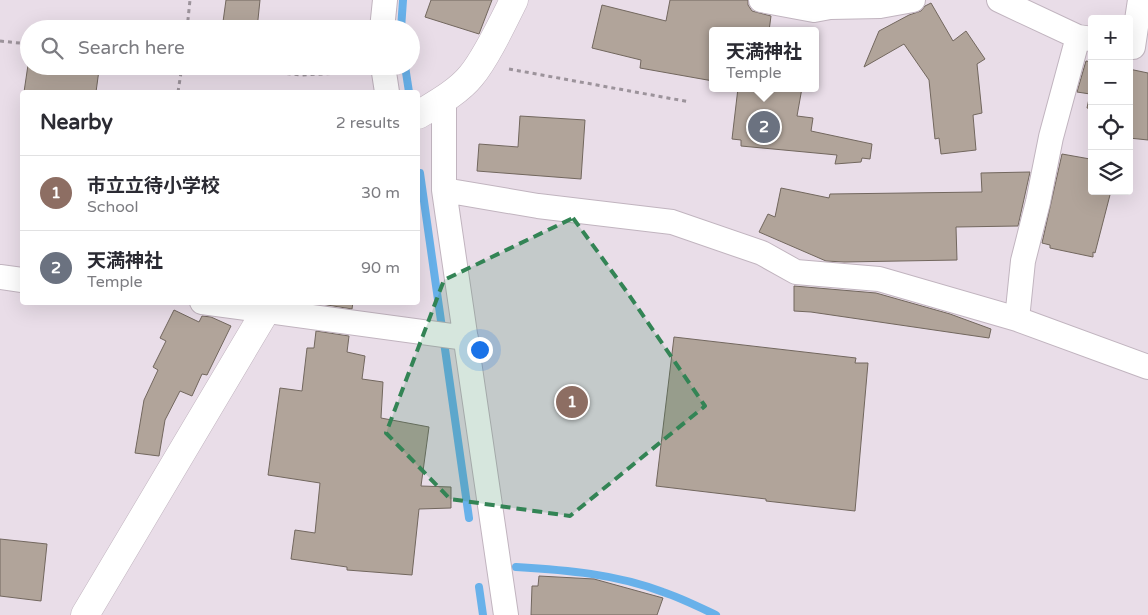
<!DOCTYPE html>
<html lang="en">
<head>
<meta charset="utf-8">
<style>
  body { margin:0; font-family:"Varela Round","Noto Sans JP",sans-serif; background:#f2f2f3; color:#2b2b33 }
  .controls { position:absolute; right:15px; top:15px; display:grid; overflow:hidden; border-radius:5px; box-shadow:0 5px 20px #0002 }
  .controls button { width:45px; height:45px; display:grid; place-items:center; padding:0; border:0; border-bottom:1px solid #e1e1e2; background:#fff; color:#2b2b33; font:25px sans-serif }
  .you { position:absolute; left:479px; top:349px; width:18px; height:18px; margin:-12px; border:4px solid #fff; border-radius:50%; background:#1a73e8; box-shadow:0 0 0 8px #1a73e833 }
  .badge { display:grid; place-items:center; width:32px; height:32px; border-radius:50%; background:#db2777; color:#fff; font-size:16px; font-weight:700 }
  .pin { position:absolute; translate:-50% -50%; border:2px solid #fff; box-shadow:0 1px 5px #0006 }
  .popup { position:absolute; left:709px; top:27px; width:110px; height:65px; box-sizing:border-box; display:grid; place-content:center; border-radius:5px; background:#fff; filter:drop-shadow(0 1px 4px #0005); font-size:16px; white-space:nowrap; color:#7c7c81 }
  .popup b { font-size:19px; color:#2b2b33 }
  .popup::after { content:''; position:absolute; left:50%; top:100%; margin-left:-10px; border:10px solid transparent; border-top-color:#fff }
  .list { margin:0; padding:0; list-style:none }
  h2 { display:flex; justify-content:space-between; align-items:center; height:65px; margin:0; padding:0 20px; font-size:21px }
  h2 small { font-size:16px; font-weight:400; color:#7c7c81 }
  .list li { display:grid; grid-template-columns:32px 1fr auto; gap:15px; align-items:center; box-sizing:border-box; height:75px; padding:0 20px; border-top:1px solid #e1e1e2 }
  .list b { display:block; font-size:19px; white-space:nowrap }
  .list p { margin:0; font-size:16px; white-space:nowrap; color:#7c7c81 }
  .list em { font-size:16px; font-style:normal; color:#7c7c81 }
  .icon { flex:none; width:28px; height:28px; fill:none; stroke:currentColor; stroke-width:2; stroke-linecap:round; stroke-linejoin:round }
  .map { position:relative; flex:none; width:1148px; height:615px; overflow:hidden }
  .search { position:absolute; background:#fff; box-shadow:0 5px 20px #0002; left:20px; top:20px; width:400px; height:55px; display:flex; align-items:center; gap:12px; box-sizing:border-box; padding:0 18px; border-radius:28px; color:#7c7c81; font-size:19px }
  .panel { position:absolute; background:#fff; box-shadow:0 5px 20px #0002; left:20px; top:90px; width:400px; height:215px; border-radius:5px }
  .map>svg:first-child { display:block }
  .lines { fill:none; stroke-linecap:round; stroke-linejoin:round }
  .stream { stroke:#68b1ea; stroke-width:8 }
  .building { fill:#b1a49a; stroke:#72675e }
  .minor-casing { stroke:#c1b4bf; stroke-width:26 }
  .tertiary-casing { stroke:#c1b4bf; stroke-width:29 }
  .path { stroke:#9c939b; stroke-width:3; stroke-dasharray:4 4; stroke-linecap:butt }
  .minor { stroke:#fff; stroke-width:24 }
  .tertiary { stroke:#fff; stroke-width:28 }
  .marked { fill:#338455; fill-opacity:0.2; stroke:#338455; stroke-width:4; stroke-dasharray:10 6; stroke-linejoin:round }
</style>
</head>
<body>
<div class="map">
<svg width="1148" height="615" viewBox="0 0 1148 615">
  <rect width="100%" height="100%" fill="#e9dde8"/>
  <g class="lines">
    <path class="stream" d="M 401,29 L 403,0
      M 405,66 L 409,92
      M 420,173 L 469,518
      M 516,567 C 566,570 616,574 663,592 C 681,598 699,607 716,615
      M 479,587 L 483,615"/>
  </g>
  <path class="building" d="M 226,0 L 260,0 L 257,29 L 222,29 Z
    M 431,0 L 492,0 L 479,34 L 425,17 Z
    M 670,0 L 748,0 L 748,5 L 752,11 L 771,16 L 769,31 L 713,31 L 713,81 L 640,68 L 641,60 L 592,48 L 602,5 L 666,21 Z
    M 931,3 L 953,41 L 966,31 L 985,59 L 977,64 L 982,113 L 973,115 L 976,150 L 941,154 L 939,138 L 935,139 L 929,80 L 904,44 L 864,67 L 879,31 L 909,15 L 921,11 L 925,6 Z
    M 1086,61 L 1092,62 L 1092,109 L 1087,108 L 1090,94 L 1077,92 Z
    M 28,65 L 71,71 L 72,66 L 99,70 L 96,92 L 24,92 Z
    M 1129,69 L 1148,73 L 1148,140 L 1129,138 Z
    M 738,88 L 802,88 L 797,116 L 813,118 L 811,131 L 872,144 L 870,159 L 862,158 L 861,162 L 835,164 L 837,155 L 741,146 L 741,140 L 732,139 Z
    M 520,116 L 585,120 L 581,179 L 477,171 L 479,144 L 518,147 Z
    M 1092,151 L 1092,191 L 1111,191 L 1095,253 L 1093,252 L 1093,257 L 1050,248 L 1050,245 L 1042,243 L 1062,154 L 1090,159 Z
    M 1030,172 L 1018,226 L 956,227 L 957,260 L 844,262 L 826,261 L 759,232 L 768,214 L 775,217 L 781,188 L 829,198 L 830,194 L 982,192 L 981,173 Z
    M 794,286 L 876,293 L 950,314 L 991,329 L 989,338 L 811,312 L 794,311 Z
    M 321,302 L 353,302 L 352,309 L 321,304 Z
    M 174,310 L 199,322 L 202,316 L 211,317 L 231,326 L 207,375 L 202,374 L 192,396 L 180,391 L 165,420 L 159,456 L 135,453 L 144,400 L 158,370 L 153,367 L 166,341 L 160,338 Z
    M 316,331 L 349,336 L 347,352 L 365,356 L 362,379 L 383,382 L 381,418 L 429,427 L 421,486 L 451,487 L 451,508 L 419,509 L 412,575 L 347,570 L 347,567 L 291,559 L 295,530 L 315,533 L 320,483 L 268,475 L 280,388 L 302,391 L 307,348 L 314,348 Z
    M 674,337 L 856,358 L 855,363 L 868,363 L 855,511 L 766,501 L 766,499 L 656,486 Z
    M 0,539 L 47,544 L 41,601 L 0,596 Z
    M 539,576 L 594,579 L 663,598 L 657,615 L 531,615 L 532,586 L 538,586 Z"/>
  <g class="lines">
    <g class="minor-casing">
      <path id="minor" d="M 761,0 L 814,10 L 830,7 L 832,0
        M 999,0 L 1078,37 L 1092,39
        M 830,7 L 880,6 L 913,0
        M 382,29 L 385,0
        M 1133,47 L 1140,0
        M 383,66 L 387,92
        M 444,98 L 444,190 L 506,615
        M 444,190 L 538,206 L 672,222 L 762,253 L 796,272 L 879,279 L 1017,319 L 1148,367
        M 0,277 L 22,280
        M 202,302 L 466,338
        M 1017,319 L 1023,261 L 1038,202 L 1051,137 L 1078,37"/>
    </g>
    <g class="tertiary-casing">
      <path id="tertiary" d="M 418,115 C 436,104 458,92 471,76 C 486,58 503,22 514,0
        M 85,615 L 271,302"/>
    </g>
    <path class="path" d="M 187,29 L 190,0
      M 0,41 L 29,44
      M 207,66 L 302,75 L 359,72
      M 509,69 L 690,102
      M 178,92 L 182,66"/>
    <use href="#minor" class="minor"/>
    <use href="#tertiary" class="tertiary"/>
  </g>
  <path class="marked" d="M 573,218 L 627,292 L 705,406 L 570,516 L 450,499 L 386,433 L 444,280 Z"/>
</svg>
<div class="controls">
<button>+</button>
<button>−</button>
<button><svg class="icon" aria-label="locate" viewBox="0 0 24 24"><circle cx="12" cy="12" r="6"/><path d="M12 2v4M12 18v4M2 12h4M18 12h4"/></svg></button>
<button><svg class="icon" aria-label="layers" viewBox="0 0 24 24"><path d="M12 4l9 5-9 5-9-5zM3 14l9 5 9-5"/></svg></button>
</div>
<div class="you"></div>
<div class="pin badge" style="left:572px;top:402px;background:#8d6e63">1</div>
<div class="pin badge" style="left:764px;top:127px;background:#6b7280">2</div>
<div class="popup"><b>天満神社</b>Temple</div>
<div class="search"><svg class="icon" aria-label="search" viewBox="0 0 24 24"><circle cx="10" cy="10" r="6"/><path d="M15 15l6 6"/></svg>Search here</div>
<section class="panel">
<h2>Nearby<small>2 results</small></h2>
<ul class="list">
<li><span class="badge" style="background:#8d6e63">1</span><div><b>市立立待小学校</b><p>School</p></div><em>30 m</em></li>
<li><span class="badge" style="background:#6b7280">2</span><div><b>天満神社</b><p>Temple</p></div><em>90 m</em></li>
</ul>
</section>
</div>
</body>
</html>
